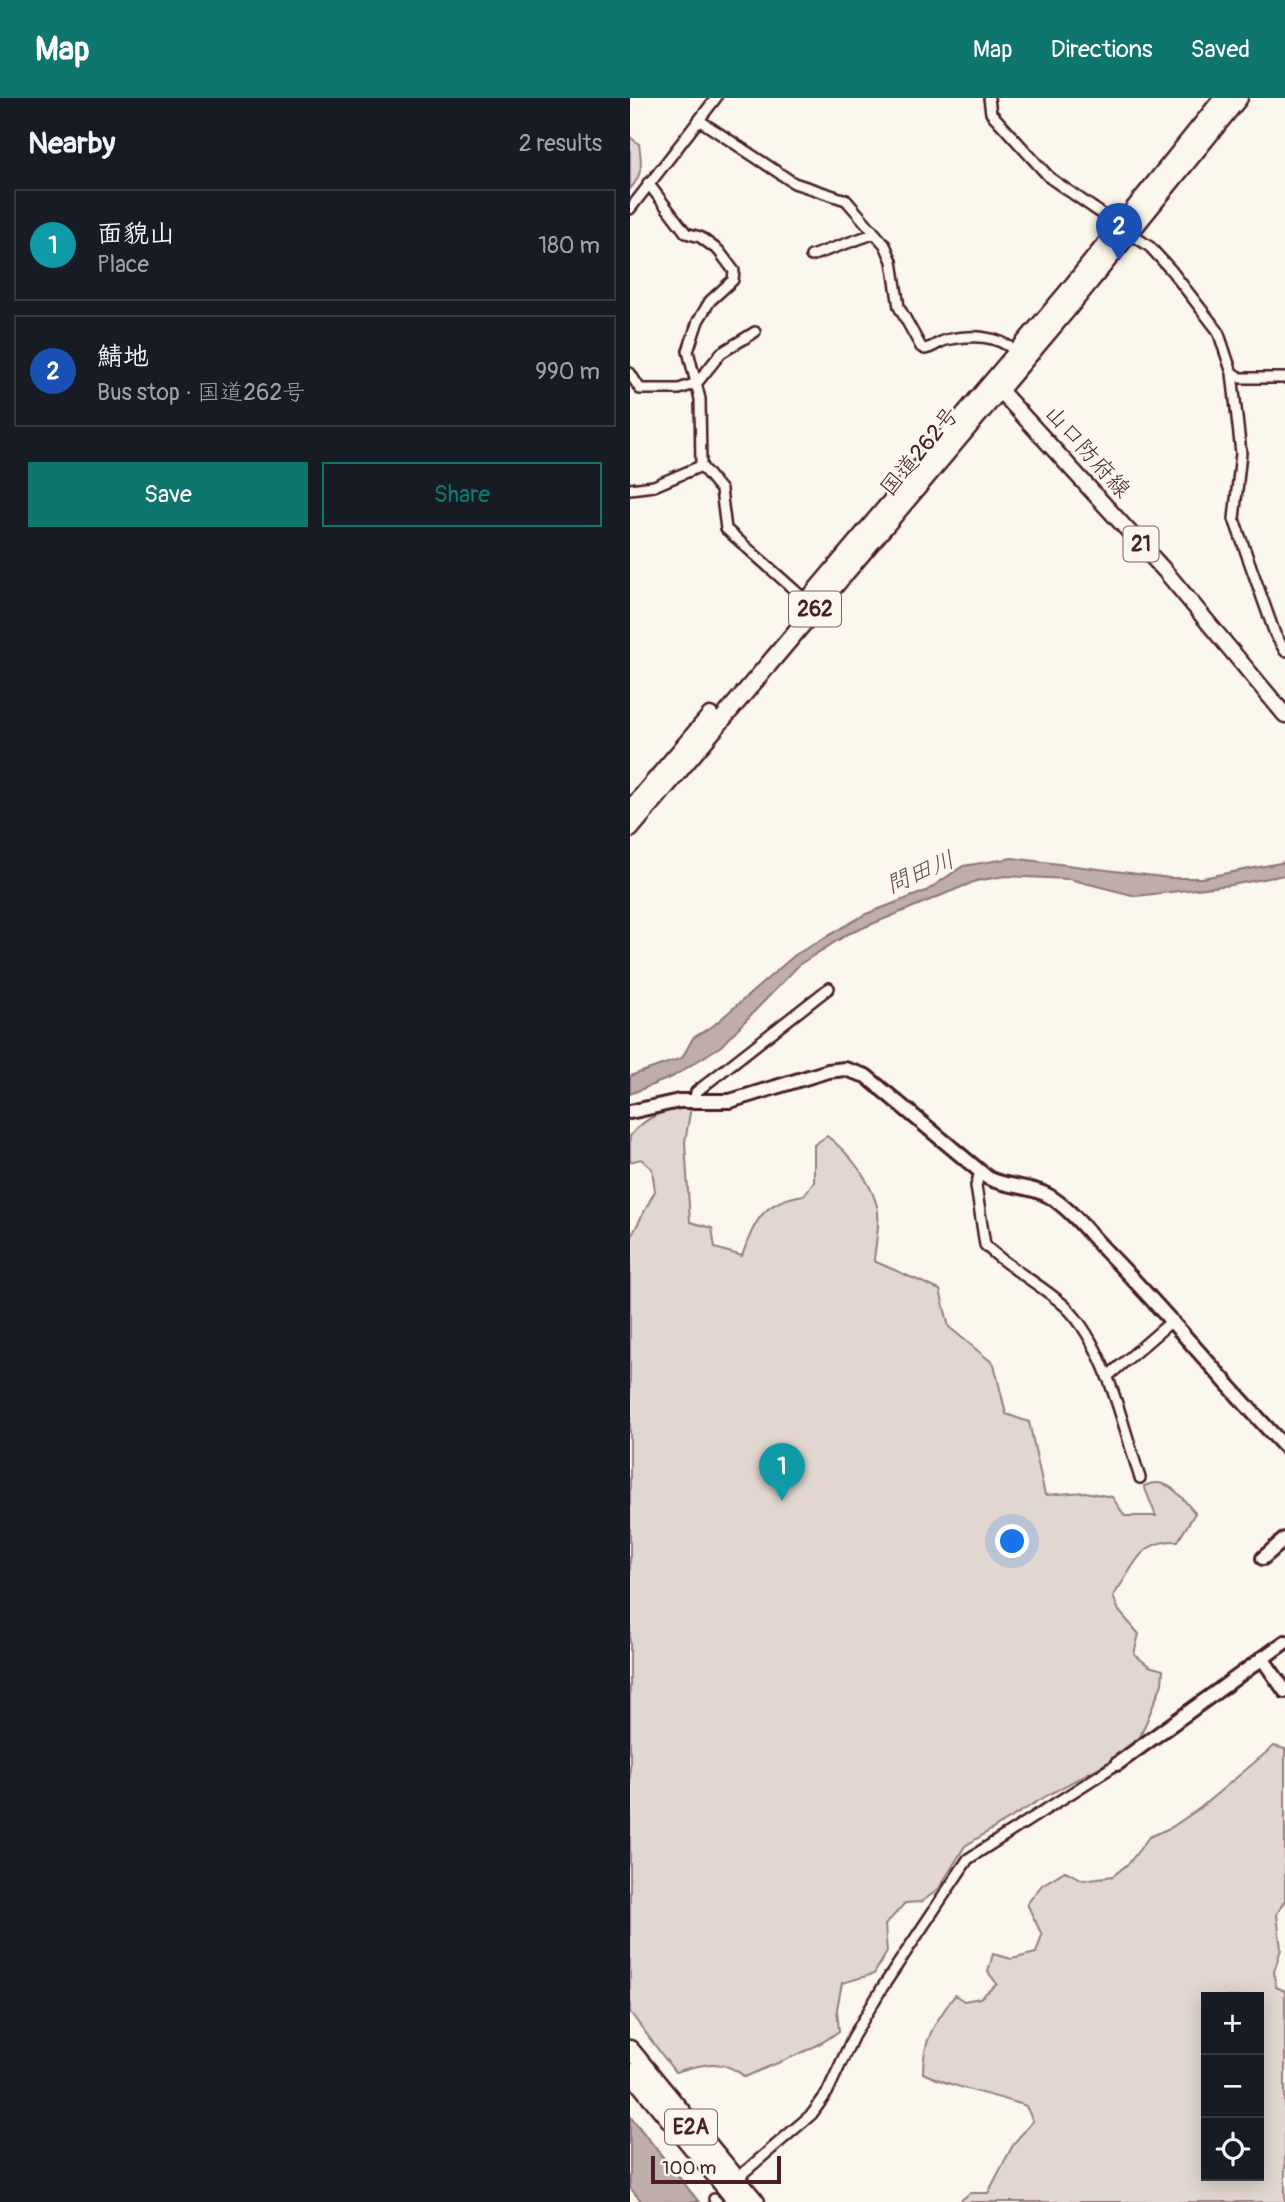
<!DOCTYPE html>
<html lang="en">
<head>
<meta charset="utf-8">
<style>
  body { margin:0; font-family:Pangolin,"Klee One",sans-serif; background:#20242c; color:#f1f3f6 }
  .controls { position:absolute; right:21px; bottom:21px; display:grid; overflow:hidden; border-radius:0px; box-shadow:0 4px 18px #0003 }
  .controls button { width:63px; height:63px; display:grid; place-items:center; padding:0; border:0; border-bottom:2px solid #363941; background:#171b24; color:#f1f3f6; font:35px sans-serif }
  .scale { position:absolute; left:21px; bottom:18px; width:130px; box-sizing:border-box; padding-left:7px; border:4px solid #4a1f2b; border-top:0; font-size:19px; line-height:24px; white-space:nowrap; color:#4a1f2b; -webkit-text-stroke:5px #fbf7ec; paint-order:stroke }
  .you { position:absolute; left:383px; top:1444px; width:24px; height:24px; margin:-18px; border:5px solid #fff; border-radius:50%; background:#1a73e8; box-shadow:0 0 0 10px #1a73e833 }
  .badge { display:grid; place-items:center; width:46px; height:46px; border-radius:50%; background:#0f766e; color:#fff; font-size:23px; font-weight:700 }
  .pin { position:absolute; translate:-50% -58px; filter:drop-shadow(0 2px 4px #0008) }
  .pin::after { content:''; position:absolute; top:37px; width:24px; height:21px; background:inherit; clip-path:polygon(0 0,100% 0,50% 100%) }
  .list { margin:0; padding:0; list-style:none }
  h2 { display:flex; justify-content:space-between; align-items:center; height:91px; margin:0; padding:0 28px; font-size:30px }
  h2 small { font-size:23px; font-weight:400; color:#9ea1a6 }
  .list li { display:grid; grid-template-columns:46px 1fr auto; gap:21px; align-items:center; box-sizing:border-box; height:112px; margin:0 14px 14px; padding:0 14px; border:2px solid #363941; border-radius:0px }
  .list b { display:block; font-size:26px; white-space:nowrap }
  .list p { margin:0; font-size:23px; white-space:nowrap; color:#9ea1a6 }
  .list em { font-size:23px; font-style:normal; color:#9ea1a6 }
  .actions { display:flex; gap:14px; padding:21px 28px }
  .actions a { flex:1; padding:16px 0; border:2px solid #0f766e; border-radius:0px; text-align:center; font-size:24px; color:#0f766e }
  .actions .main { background:#0f766e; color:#fff }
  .icon { flex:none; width:38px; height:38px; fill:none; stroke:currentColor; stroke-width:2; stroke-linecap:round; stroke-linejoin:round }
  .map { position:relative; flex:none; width:655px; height:2104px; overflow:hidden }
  header { display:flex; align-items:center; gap:42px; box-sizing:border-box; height:98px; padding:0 35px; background:#0f766e; color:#fff }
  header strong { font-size:33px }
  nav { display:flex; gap:38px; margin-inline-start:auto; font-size:24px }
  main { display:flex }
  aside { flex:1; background:#171b24 }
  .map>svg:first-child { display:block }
  .green { fill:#e2d7d0; stroke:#967b7e; stroke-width:2; fill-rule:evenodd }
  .water { fill:#bfadaa; stroke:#907477; stroke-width:2 }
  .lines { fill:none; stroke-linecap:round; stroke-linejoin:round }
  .street-casing { stroke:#4a1f2b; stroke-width:14 }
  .secondary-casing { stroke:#4a1f2b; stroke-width:18 }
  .primary-casing { stroke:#4a1f2b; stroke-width:19 }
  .highway-casing { stroke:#4a1f2b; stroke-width:21 }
  .street { stroke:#fbf7ec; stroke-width:9 }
  .secondary { stroke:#fbf7ec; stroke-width:12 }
  .primary { stroke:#fbf7ec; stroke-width:14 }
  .highway { stroke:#fbf7ec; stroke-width:16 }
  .labels { text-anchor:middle; stroke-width:5; stroke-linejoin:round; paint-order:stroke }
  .shield { fill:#fbf7ec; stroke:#7f6065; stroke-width:2 }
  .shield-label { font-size:21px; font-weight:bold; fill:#4a1f2b }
  .street-label { font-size:23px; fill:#4a1f2b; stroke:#fbf7ec }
  .water-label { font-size:24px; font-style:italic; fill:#6d4a51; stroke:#fbf7ec }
</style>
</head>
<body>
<header>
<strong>Map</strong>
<nav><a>Map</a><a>Directions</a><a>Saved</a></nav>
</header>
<main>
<aside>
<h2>Nearby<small>2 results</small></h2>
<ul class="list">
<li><span class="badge" style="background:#0f9aa8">1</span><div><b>面貌山</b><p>Place</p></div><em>180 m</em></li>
<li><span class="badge" style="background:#1a4fb4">2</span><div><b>鯖地</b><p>Bus stop · 国道262号</p></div><em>990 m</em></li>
</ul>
<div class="actions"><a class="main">Save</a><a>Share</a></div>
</aside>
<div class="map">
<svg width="655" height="2104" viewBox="0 0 655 2104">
  <rect width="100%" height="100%" fill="#fbf7ec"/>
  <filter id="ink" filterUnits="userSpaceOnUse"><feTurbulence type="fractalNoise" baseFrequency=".0143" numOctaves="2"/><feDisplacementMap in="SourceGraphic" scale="14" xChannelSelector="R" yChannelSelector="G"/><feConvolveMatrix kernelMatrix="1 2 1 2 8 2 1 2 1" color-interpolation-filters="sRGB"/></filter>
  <g filter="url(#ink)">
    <path class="green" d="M 0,39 L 9,46 C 12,65 13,77 0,91 Z
      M 61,1009 L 55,1044 L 60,1124 L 82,1130 L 85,1150 L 112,1158 C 125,1122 133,1103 174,1097 L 184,1084 L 184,1047 L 197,1038 C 219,1055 240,1081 247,1108 C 251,1123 245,1147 244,1163 L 310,1192 L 319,1229 L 364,1266 L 376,1316 L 399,1324 L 415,1397 L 455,1394 L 482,1399 L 495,1418 L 526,1418 L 514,1388 C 538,1377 550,1398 565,1415 L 548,1443 C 508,1441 504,1471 483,1498 L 489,1513 L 509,1536 L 504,1556 L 519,1568 L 533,1572 L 532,1586 L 506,1649 L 418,1697 L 335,1748 L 308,1792 L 291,1804 L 275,1805 L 255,1827 L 257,1854 L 244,1876 L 212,1885 L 207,1911 L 209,1933 C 182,1954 147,1964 115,1979 C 92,1959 73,1966 45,1974 L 0,1914 L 0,1141 L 25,1093 L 22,1071 L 11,1061 L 0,1064 L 0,1038 C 17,1017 35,1012 61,1009 Z
      M 644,1648 L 655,1651 L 655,1802 L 647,1816 L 651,1851 L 644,1874 L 646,1889 L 655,1893 L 655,2104 L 329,2104 L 340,2095 L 358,2095 L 384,2045 L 403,2023 L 396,2008 C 362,1996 326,1991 293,1975 C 293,1941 305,1924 325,1897 L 334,1903 L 350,1900 L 367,1886 L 358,1874 L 363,1856 L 382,1861 L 406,1855 L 412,1837 L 397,1806 L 412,1787 L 435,1773 L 453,1782 L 483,1778 L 499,1765 L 519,1739 L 542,1729 L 570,1710 ZM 576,1899 L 629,1899 L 629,2078 L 576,2078 Z"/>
    <path class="water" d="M 382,760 L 540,780 L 572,780 L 655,764 L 655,777 L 601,787 L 506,798 L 439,781 L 375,778 L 346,783 L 218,836 L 170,866 L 91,948 L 42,979 L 0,996 L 0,978 L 52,960 L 63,940 L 84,927 L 165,857 L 236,816 L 296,793 L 333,768 Z
      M 0,2018 L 69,2104 L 12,2104 L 0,2090 Z"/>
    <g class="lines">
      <g class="street-casing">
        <path id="street" d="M 359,0 L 361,15 L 420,80 L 520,149 L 541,172 L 588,233 L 602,275 L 611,280 L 655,280
          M 69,22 L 164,85 L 216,102 L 255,147 L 262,163 L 269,209 L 291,249 L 295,251 C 303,250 308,244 316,242 C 341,237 367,236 386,254
          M 18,85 L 56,135 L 70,139 L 89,153 L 104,173 L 103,182 L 80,203 L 68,223 L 58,253 L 70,301 L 71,368 L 91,392 L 96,431 L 179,505
          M 0,111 L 86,0
          M 181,158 L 243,136
          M 0,275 L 10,291 L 49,291 L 67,285 L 91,255 L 125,234
          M 602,275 L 611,355 L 604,421 L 645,536 L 655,553
          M 0,391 L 24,388 L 71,368
          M 65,1002 L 66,994 L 199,890
          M 350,1074 L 346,1088 L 355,1147 C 379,1171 411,1186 436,1209 C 476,1248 493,1328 510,1380
          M 477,1279 L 543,1222
          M 112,2076 L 182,2016 L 197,1995 L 223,1939 L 252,1890 L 338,1761 L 487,1666
          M 84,2101 L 87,2104"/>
      </g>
      <g class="secondary-casing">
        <path id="secondary" d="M 0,1014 L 49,1003 L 100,1003 L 198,973 L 215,971 L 236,978 L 358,1080 C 378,1090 400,1087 419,1098 C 441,1111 459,1136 477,1154 C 539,1217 594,1285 655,1349
          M 633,1460 L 655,1441
          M 632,1560 L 655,1593
          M 487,1666 L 655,1544"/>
      </g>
      <g class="primary-casing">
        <path id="primary" d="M 364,286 L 535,473 L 655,617"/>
      </g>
      <g class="highway-casing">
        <path id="highway" d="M 178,502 L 435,197 L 593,0
          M 0,712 L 80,618
          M 0,731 L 436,213 L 609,0
          M 0,1951 L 126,2104
          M 0,1974 L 107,2104"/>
      </g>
      <use href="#street" class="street"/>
      <use href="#secondary" class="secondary"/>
      <use href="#primary" class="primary"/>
      <use href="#highway" class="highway"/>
    </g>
  </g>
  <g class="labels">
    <g class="shield">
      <rect x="493.5" y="428.5" width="35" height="35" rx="5"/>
      <rect x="159" y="493.5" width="52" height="35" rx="5"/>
      <rect x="35" y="2011.5" width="52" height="35" rx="5"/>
    </g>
    <g class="shield-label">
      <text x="511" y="453">21</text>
      <text x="185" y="518">262</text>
      <text x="61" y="2036">E2A</text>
    </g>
    <g class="street-label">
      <text transform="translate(289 353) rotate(-50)" y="8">国道262号</text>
      <text transform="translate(458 353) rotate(48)" y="8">山口防府線</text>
    </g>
    <g class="water-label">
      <text transform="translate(290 774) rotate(-23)" y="8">問田川</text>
    </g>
  </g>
</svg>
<div class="controls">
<button>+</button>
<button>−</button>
<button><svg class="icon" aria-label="locate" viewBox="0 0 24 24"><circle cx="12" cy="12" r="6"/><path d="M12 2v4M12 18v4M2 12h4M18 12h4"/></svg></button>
</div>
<div class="scale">100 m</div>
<div class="you"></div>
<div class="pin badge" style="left:152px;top:1403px;background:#0f9aa8">1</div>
<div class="pin badge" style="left:489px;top:163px;background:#1a4fb4">2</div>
</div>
</main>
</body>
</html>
